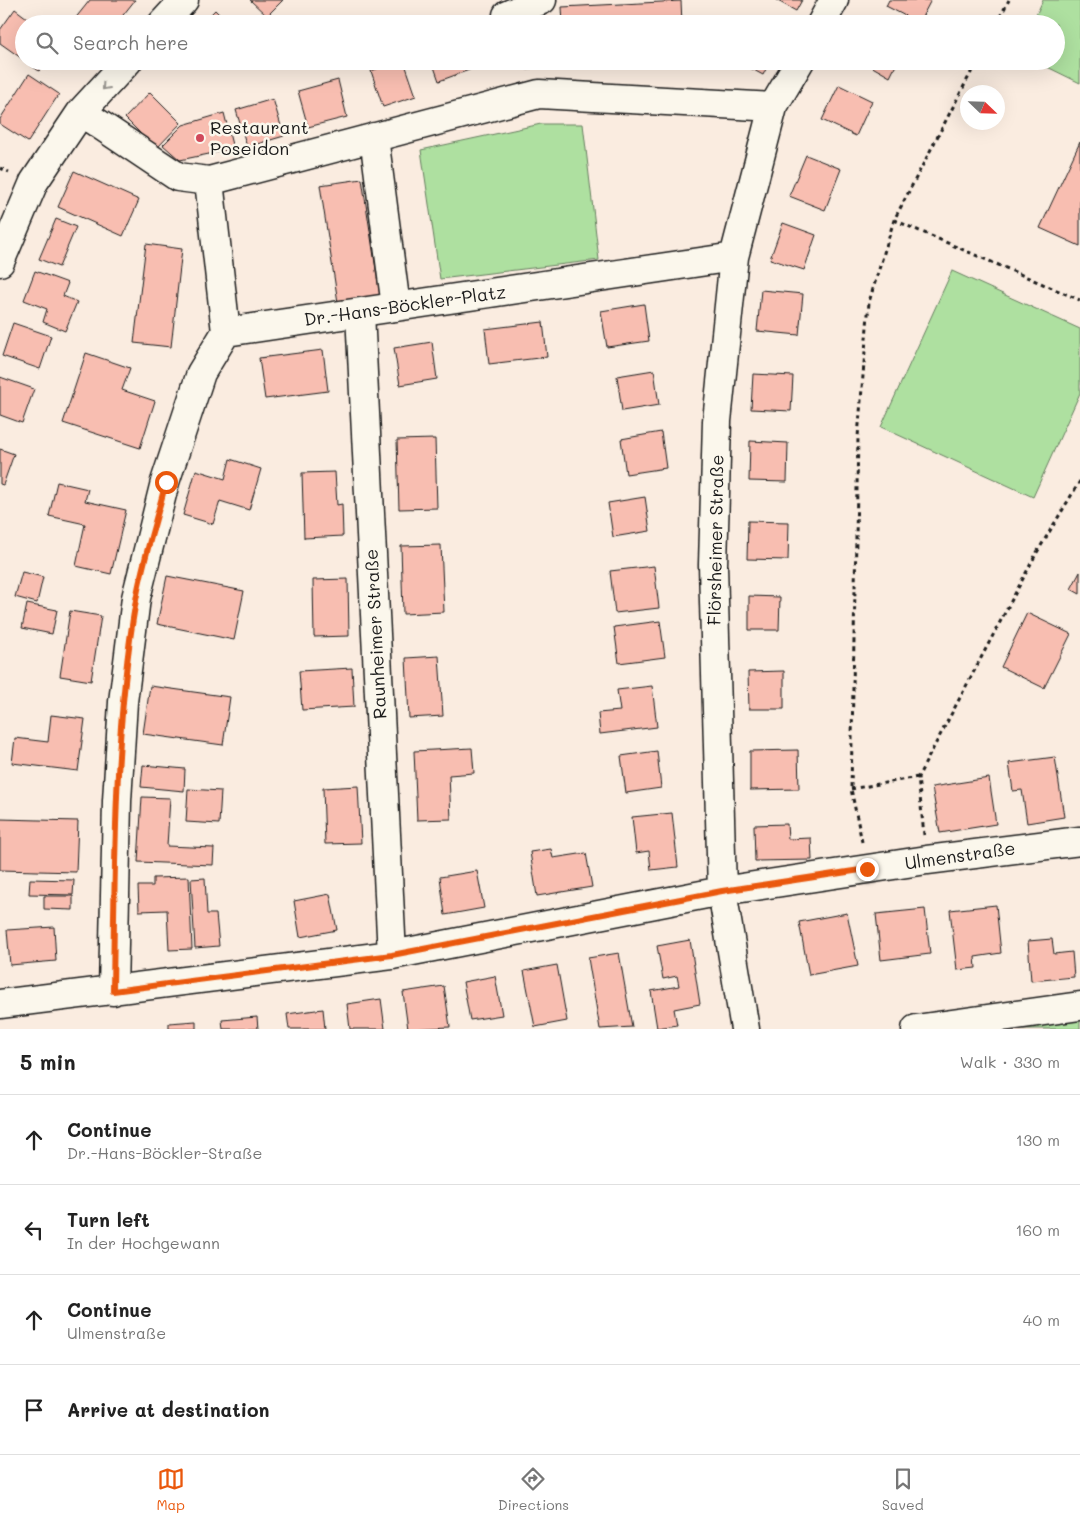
<!DOCTYPE html>
<html lang="en">
<head>
<meta charset="utf-8">
<style>
  body { margin:0; font-family:Mali,sans-serif; background:#f2f2f2; color:#222 }
  .compass { position:absolute; left:960px; top:85px; width:45px; height:45px; border-radius:50%; background:#fff; box-shadow:0 5px 20px #0002; rotate:113deg }
  .stop { position:absolute; width:15px; height:15px; margin:-11px; border:4px solid #ea580c; border-radius:50%; background:#fff }
  .stop.end { background:#ea580c; border-color:#fff; box-shadow:0 1px 5px #0008 }
  .list { margin:0; padding:0; list-style:none }
  h2 { display:flex; justify-content:space-between; align-items:center; height:65px; margin:0; padding:0 20px; font-size:21px }
  h2 small { font-size:16px; font-weight:400; color:#767676 }
  .list li { display:grid; grid-template-columns:32px 1fr auto; gap:15px; align-items:center; box-sizing:border-box; height:90px; padding:0 20px; border-top:1px solid #e0e0e0 }
  .list b { display:block; font-size:19px; white-space:nowrap }
  .list p { margin:0; font-size:16px; white-space:nowrap; color:#767676 }
  .list em { font-size:16px; font-style:normal; color:#767676 }
  .icon { flex:none; width:28px; height:28px; fill:none; stroke:currentColor; stroke-width:2; stroke-linecap:round; stroke-linejoin:round }
  .map { position:relative; flex:none; width:1080px; height:1029px; overflow:hidden }
  .search { position:absolute; background:#fff; box-shadow:0 5px 20px #0002; left:15px; right:15px; top:15px; height:55px; display:flex; align-items:center; gap:12px; box-sizing:border-box; padding:0 18px; border-radius:28px; color:#767676; font-size:19px }
  .sheet { height:425px; background:#fff }
  nav { display:flex; justify-content:space-around; align-items:center; box-sizing:border-box; height:70px; border-top:1px solid #e0e0e0; background:#fff; font-size:14px; color:#767676 }
  nav a { display:grid; justify-items:center; gap:2px }
  nav .on { color:#ea580c }
  .map>svg:first-child { display:block }
  .green { fill:#aee0a0; stroke:#657e5e }
  .building { fill:#f8beb1; stroke:#1c1c1c }
  .lines { fill:none; stroke-linecap:round; stroke-linejoin:round }
  .minor-casing { stroke:#1c1c1c; stroke-width:31 }
  .path { stroke:#1c1c1c; stroke-width:3; stroke-dasharray:4 4; stroke-linecap:butt }
  .minor { stroke:#fbf7ec; stroke-width:28 }
  .oneway { stroke:#97948e }
  .route { stroke:#ea580c; stroke-width:6 }
  .poi-dot { fill:#d1495b; stroke:#fbf7ec; stroke-width:2 }
  .labels { text-anchor:middle; stroke-width:5; stroke-linejoin:round; paint-order:stroke }
  .poi-label { font-size:18px; fill:#1c1c1c; stroke:#fbf7ec; text-anchor:start }
  .street-label { font-size:18px; fill:#1c1c1c; stroke:#fbf7ec }
</style>
</head>
<body>
<div class="map">
<svg width="1080" height="1029" viewBox="0 0 1080 1029">
  <rect width="100%" height="100%" fill="#faece0"/>
  <filter id="ink" filterUnits="userSpaceOnUse"><feTurbulence type="fractalNoise" baseFrequency=".02" numOctaves="2"/><feDisplacementMap in="SourceGraphic" scale="10" xChannelSelector="R" yChannelSelector="G"/><feConvolveMatrix kernelMatrix="1 2 1 2 8 2 1 2 1" color-interpolation-filters="sRGB"/></filter>
  <g filter="url(#ink)">
    <path class="green" d="M 1043,0 L 1080,0 L 1080,83 L 1035,61 L 1056,61 L 1056,24 L 1032,24 Z
      M 541,124 L 583,124 L 599,260 L 440,279 L 421,150 Z
      M 952,271 L 1080,329 L 1080,393 L 1033,497 L 881,427 Z
      M 1080,1018 L 1080,1029 L 1000,1029 Z"/>
    <path class="building" d="M 90,0 L 135,0 L 116,24 L 79,24 L 74,20 Z
      M 250,0 L 283,0 L 267,16 Z
      M 776,0 L 802,0 L 796,11 Z
      M 889,0 L 931,0 L 919,23 L 886,6 Z
      M 681,1 L 682,24 L 563,24 L 562,7 Z
      M 15,9 L 35,24 L 24,24 L 24,60 L 0,43 L 0,30 Z
      M 215,10 L 229,24 L 201,24 Z
      M 25,61 L 46,61 L 39,71 Z
      M 399,61 L 404,61 L 416,96 L 383,107 L 371,71 Z
      M 432,61 L 491,61 L 491,62 L 439,81 Z
      M 737,61 L 770,61 L 763,75 Z
      M 862,61 L 898,61 L 890,77 Z
      M 29,74 L 59,94 L 28,142 L 0,124 L 0,119 Z
      M 338,80 L 347,117 L 308,127 L 298,91 Z
      M 839,85 L 872,101 L 856,136 L 822,120 Z
      M 150,92 L 181,123 L 156,149 L 125,118 Z
      M 273,99 L 284,136 L 247,147 L 236,110 Z
      M 224,113 L 233,149 L 180,160 L 163,145 L 183,125 Z
      M 1080,142 L 1080,246 L 1040,228 Z
      M 806,155 L 841,169 L 825,210 L 789,196 Z
      M 74,171 L 139,200 L 123,236 L 58,207 Z
      M 362,179 L 381,302 L 339,309 L 320,185 Z
      M 56,219 L 76,227 L 59,267 L 39,259 Z
      M 783,223 L 816,235 L 804,270 L 770,259 Z
      M 146,244 L 182,249 L 171,347 L 134,343 Z
      M 35,271 L 68,283 L 63,296 L 77,302 L 65,331 L 43,322 L 47,309 L 24,300 Z
      M 761,290 L 803,294 L 799,335 L 757,331 Z
      M 644,304 L 649,341 L 607,347 L 601,311 Z
      M 543,322 L 547,357 L 489,364 L 485,329 Z
      M 13,323 L 51,336 L 40,369 L 2,356 Z
      M 432,342 L 437,379 L 400,385 L 394,348 Z
      M 323,350 L 328,391 L 265,399 L 259,358 Z
      M 86,353 L 130,368 L 122,390 L 155,401 L 140,448 L 63,423 Z
      M 654,370 L 659,405 L 622,411 L 617,376 Z
      M 753,374 L 793,376 L 791,411 L 751,409 Z
      M 0,377 L 34,389 L 22,423 L 0,415 Z
      M 661,432 L 666,468 L 626,474 L 621,439 Z
      M 435,439 L 437,508 L 399,509 L 397,440 Z
      M 750,441 L 788,443 L 787,482 L 749,481 Z
      M 0,449 L 14,454 L 3,485 L 0,484 Z
      M 230,459 L 261,469 L 249,510 L 220,501 L 213,524 L 183,515 L 196,470 L 225,479 Z
      M 335,472 L 337,505 L 342,504 L 343,536 L 304,538 L 302,473 Z
      M 57,482 L 88,489 L 85,501 L 126,510 L 111,574 L 76,566 L 85,524 L 49,516 Z
      M 645,497 L 650,531 L 613,537 L 608,503 Z
      M 748,521 L 789,522 L 788,560 L 747,559 Z
      M 441,545 L 444,612 L 403,614 L 401,546 Z
      M 654,566 L 659,608 L 615,613 L 610,571 Z
      M 22,572 L 43,577 L 37,603 L 15,597 Z
      M 1080,572 L 1080,594 L 1071,589 Z
      M 167,576 L 244,591 L 234,640 L 157,624 Z
      M 348,579 L 349,636 L 314,637 L 313,580 Z
      M 749,596 L 780,597 L 779,630 L 749,630 Z
      M 27,604 L 57,610 L 52,634 L 22,628 Z
      M 70,611 L 101,616 L 91,681 L 60,676 Z
      M 1027,613 L 1071,634 L 1044,688 L 1001,667 Z
      M 660,621 L 665,657 L 619,663 L 614,627 Z
      M 439,656 L 443,716 L 409,718 L 406,658 Z
      M 352,668 L 354,707 L 302,710 L 299,671 Z
      M 784,671 L 784,709 L 749,709 L 748,672 Z
      M 150,686 L 230,697 L 223,745 L 143,734 Z
      M 652,686 L 657,727 L 600,734 L 598,713 L 620,711 L 617,690 Z
      M 51,715 L 85,719 L 78,771 L 12,763 L 15,738 L 48,742 Z
      M 472,748 L 474,773 L 449,775 L 451,819 L 417,820 L 414,751 Z
      M 798,750 L 799,789 L 750,790 L 750,751 Z
      M 657,751 L 661,788 L 626,793 L 621,756 Z
      M 1055,757 L 1064,817 L 1027,823 L 1022,790 L 1013,791 L 1009,763 Z
      M 143,765 L 185,769 L 184,791 L 141,787 Z
      M 989,778 L 996,824 L 940,833 L 932,787 Z
      M 358,786 L 361,843 L 325,844 L 323,788 Z
      M 188,789 L 221,791 L 219,824 L 186,822 Z
      M 142,797 L 170,798 L 167,846 L 214,848 L 213,865 L 138,862 Z
      M 672,813 L 678,867 L 651,870 L 649,851 L 636,853 L 632,817 Z
      M 0,819 L 78,821 L 76,872 L 0,870 Z
      M 787,824 L 788,839 L 811,838 L 812,860 L 755,861 L 754,825 Z
      M 551,849 L 553,858 L 586,853 L 592,887 L 537,896 L 530,852 Z
      M 477,871 L 484,908 L 445,915 L 440,877 Z
      M 189,877 L 192,949 L 169,950 L 167,910 L 139,911 L 138,886 L 153,886 L 153,878 Z
      M 205,878 L 207,914 L 216,914 L 219,946 L 195,948 L 191,879 Z
      M 30,879 L 74,880 L 73,895 L 29,894 Z
      M 330,894 L 337,930 L 300,937 L 294,901 Z
      M 44,896 L 73,896 L 73,910 L 44,909 Z
      M 996,905 L 1001,953 L 975,957 L 976,968 L 957,970 L 950,910 Z
      M 925,909 L 930,954 L 881,960 L 876,914 Z
      M 847,913 L 858,966 L 809,975 L 799,922 Z
      M 54,927 L 56,961 L 10,965 L 7,930 Z
      M 1052,939 L 1054,954 L 1072,952 L 1074,977 L 1031,981 L 1028,941 Z
      M 690,940 L 700,1004 L 674,1009 L 677,1025 L 657,1028 L 651,991 L 679,986 L 677,976 L 663,979 L 657,946 Z
      M 619,953 L 632,1027 L 600,1029 L 588,958 Z
      M 557,965 L 567,1021 L 535,1027 L 524,971 Z
      M 495,976 L 502,1015 L 470,1020 L 463,982 Z
      M 444,986 L 450,1027 L 408,1029 L 403,992 Z
      M 381,999 L 385,1029 L 350,1029 L 347,1004 Z
      M 323,1009 L 325,1029 L 289,1029 L 287,1014 Z
      M 257,1017 L 258,1029 L 223,1029 L 222,1020 Z
      M 196,1021 L 196,1029 L 169,1029 L 169,1023 Z"/>
    <g class="lines">
      <g class="minor-casing">
        <path id="minor" d="M 507,15 L 542,0
          M 162,24 L 184,0
          M 821,24 L 834,0
          M 81,112 L 178,177 L 209,181 L 539,94 L 773,107
          M 374,137 L 396,307
          M 209,181 L 226,332
          M 0,262 L 34,182 L 81,112 L 128,61
          M 360,313 L 392,955
          M 226,332 L 734,257
          M 113,991 L 117,801 L 123,702 L 136,598 L 165,482 L 201,373 L 226,332
          M 0,1004 L 392,955 L 722,891 L 927,860 L 1080,841
          M 745,1029 L 722,891 L 713,565 L 717,421 L 734,257 L 773,107 L 800,61
          M 916,1029 L 1080,1006"/>
      </g>
      <path class="path" d="M 996,24 L 1009,0
        M 526,61 L 529,70
        M 0,168 L 9,172
        M 894,220 L 1080,300
        M 851,789 L 918,777
        M 924,835 L 918,777 L 1036,554 L 1080,481
        M 862,842 L 851,789 L 858,437 L 869,302 L 894,220 L 977,61"/>
      <use href="#minor" class="minor"/>
    </g>
    <defs><path id="oneway-chevron" d="M-2-3.5L2.5 0L-2 3.5" fill="none" stroke-width="1.6" stroke-linecap="round" stroke-linejoin="round" transform="scale(1.25)"/></defs>
    <use class="oneway" href="#oneway-chevron" transform="translate(105 87) rotate(132)"/>
  </g>
  <g class="lines" filter="url(#ink)">
    <path class="route" d="M 166,482 C 156,521 143,560 136,600 C 114,729 115,861 113,991 L 392,955 L 722,891 L 867,869"/>
  </g>
  <circle class="poi-dot" cx="200" cy="138" r="5"/>
  <g class="labels">
    <g class="poi-label">
      <text x="210" y="134">Restaurant<tspan x="210" dy="21">Poseidon</tspan></text>
    </g>
    <g class="street-label">
      <text transform="translate(405 306) rotate(-8)" y="6">Dr.-Hans-Böckler-Platz</text>
      <text transform="translate(716 540) rotate(-89)" y="6">Flörsheimer Straße</text>
      <text transform="translate(376 634) rotate(-93)" y="6">Raunheimer Straße</text>
      <text transform="translate(960 856) rotate(-8)" y="6">Ulmenstraße</text>
    </g>
  </g>
</svg>
<svg class="compass" viewBox="-18 -18 36 36"><path d="M0-13l5 13h-10z" fill="#e53935"/><path d="M0 13l5-13h-10z" fill="#767676"/></svg>
<div class="stop" style="left:166px;top:482px"></div>
<div class="stop end" style="left:867px;top:869px"></div>
<div class="search"><svg class="icon" aria-label="search" viewBox="0 0 24 24"><circle cx="10" cy="10" r="6"/><path d="M15 15l6 6"/></svg>Search here</div>
</div>
<section class="sheet">
<h2>5 min<small>Walk · 330 m</small></h2>
<ul class="list">
<li><svg class="icon" aria-label="ahead" viewBox="0 0 24 24"><path d="M12 20V5M6 11l6-6 6 6"/></svg><div><b>Continue</b><p>Dr.-Hans-Böckler-Straße</p></div><em>130 m</em></li>
<li><svg class="icon" aria-label="left" viewBox="0 0 24 24"><path d="M17 20v-9H6M10 6l-5 5 5 5"/></svg><div><b>Turn left</b><p>In der Hochgewann</p></div><em>160 m</em></li>
<li><svg class="icon" aria-label="ahead" viewBox="0 0 24 24"><path d="M12 20V5M6 11l6-6 6 6"/></svg><div><b>Continue</b><p>Ulmenstraße</p></div><em>40 m</em></li>
<li><svg class="icon" aria-label="arrive" viewBox="0 0 24 24"><path d="M6 21V4h12l-3 4 3 4H6"/></svg><div><b>Arrive at destination</b></div></li>
</ul>
</section>
<nav>
<a class="on"><svg class="icon" aria-label="map" viewBox="0 0 24 24"><path d="M3 6l6-2 6 2 6-2v14l-6 2-6-2-6 2zM9 4v14M15 6v14"/></svg>Map</a>
<a><svg class="icon" aria-label="directions" viewBox="0 0 24 24"><path d="M12 3l9 9-9 9-9-9zM9 14v-3h6M13 9l2 2-2 2"/></svg>Directions</a>
<a><svg class="icon" aria-label="saved" viewBox="0 0 24 24"><path d="M7 4h10v16l-5-4-5 4z"/></svg>Saved</a>
</nav>
</body>
</html>
